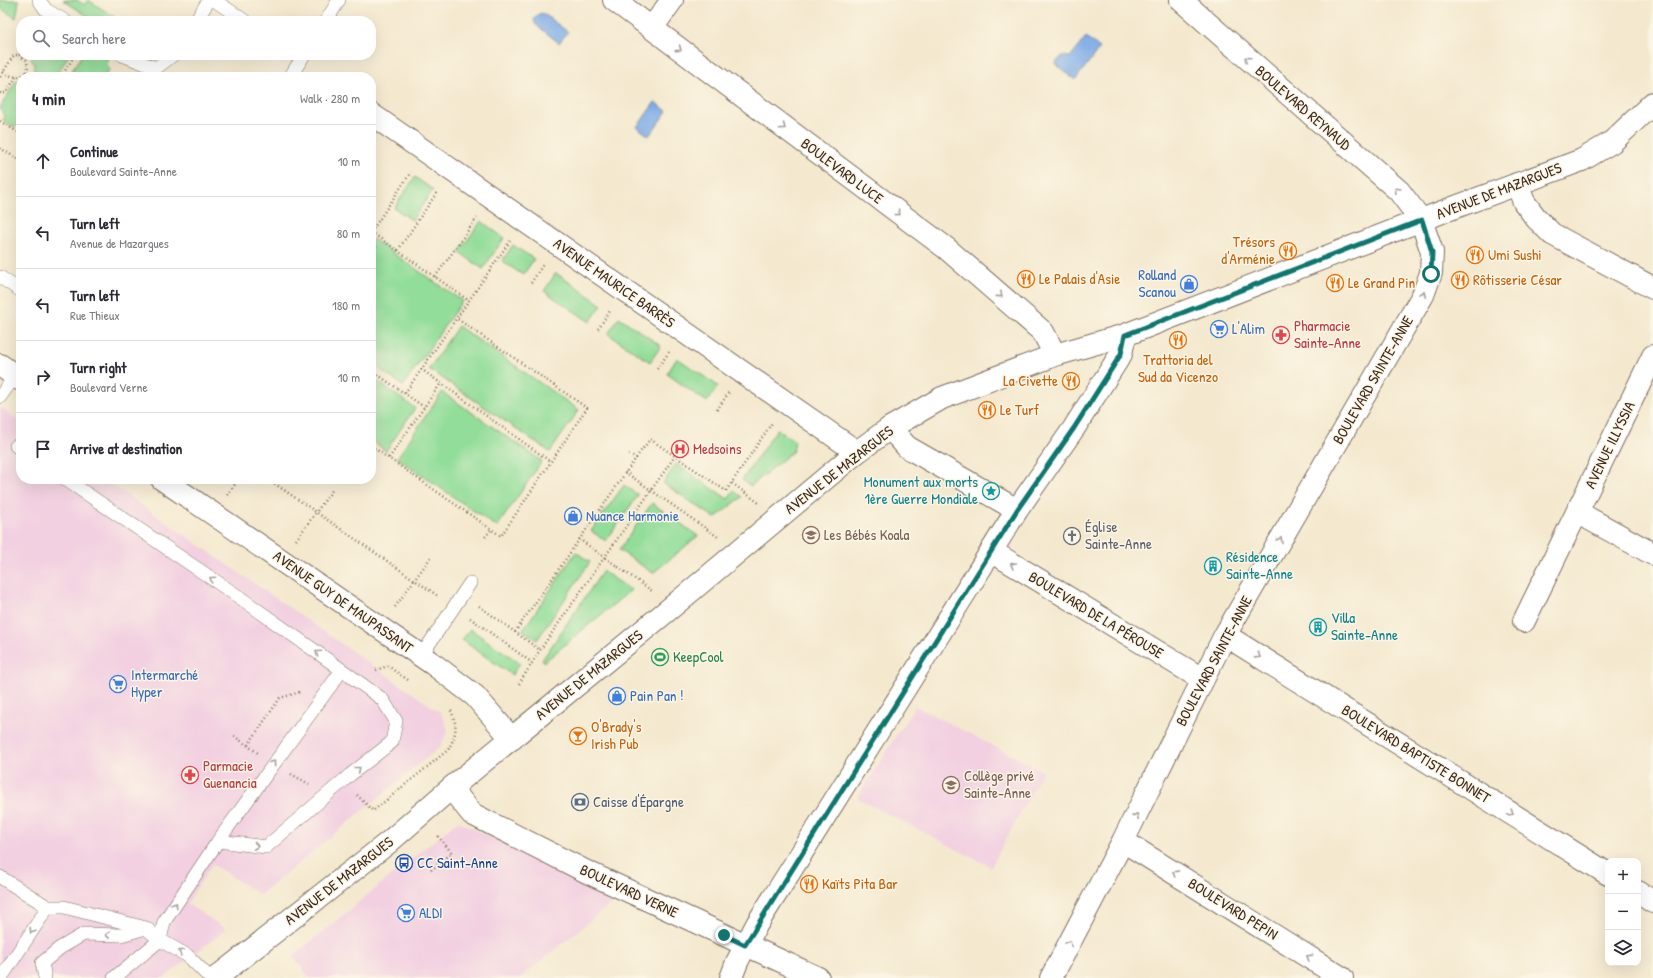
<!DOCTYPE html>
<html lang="en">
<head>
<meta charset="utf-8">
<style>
  body { margin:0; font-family:"Patrick Hand",sans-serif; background:#f2f2f3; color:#2b2b33 }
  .controls { position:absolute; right:12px; bottom:12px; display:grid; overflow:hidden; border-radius:8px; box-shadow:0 4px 16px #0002 }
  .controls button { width:36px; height:36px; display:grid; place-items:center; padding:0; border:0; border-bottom:1px solid #e1e1e2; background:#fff; color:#2b2b33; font:20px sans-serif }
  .stop { position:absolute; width:12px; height:12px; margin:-9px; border:3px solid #0f766e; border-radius:50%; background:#fff }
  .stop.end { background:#0f766e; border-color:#fff; box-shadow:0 1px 4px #0008 }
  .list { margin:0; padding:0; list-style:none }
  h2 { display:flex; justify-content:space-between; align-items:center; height:52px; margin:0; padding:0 16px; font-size:17px }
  h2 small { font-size:13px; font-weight:400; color:#7c7c81 }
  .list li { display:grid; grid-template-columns:26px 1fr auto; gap:12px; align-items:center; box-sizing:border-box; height:72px; padding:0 16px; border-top:1px solid #e1e1e2 }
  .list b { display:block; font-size:15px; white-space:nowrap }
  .list p { margin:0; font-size:13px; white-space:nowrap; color:#7c7c81 }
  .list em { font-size:13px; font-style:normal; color:#7c7c81 }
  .icon { flex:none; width:22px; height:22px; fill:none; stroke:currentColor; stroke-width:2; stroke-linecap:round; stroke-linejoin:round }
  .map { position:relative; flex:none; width:1653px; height:978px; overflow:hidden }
  .search { position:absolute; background:#fff; box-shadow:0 4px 16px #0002; left:16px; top:16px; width:360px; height:44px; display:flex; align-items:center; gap:10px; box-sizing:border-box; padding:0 14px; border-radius:16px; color:#7c7c81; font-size:15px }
  .panel { position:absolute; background:#fff; box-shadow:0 4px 16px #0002; left:16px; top:72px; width:360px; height:412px; border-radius:16px }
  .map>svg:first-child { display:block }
  .built { fill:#f2cfe1 }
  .green { fill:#92dd99; stroke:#66845c }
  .water { fill:#7dace7; stroke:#5c6b82 }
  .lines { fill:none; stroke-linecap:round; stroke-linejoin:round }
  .lane-casing { stroke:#7c6d5c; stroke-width:14 }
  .street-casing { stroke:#7c6d5c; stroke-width:24 }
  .secondary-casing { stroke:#7c6d5c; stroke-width:24 }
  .path { stroke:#7c6d5c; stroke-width:2.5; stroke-dasharray:1 3; stroke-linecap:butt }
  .lane { stroke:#fff; stroke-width:13 }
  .street { stroke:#fff; stroke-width:22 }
  .secondary { stroke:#fff; stroke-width:22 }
  .oneway { stroke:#a79f9a }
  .route { stroke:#0f766e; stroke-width:5 }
  .labels { text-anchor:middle; stroke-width:3; stroke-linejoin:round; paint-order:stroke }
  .street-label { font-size:15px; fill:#3b2a1e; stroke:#fcf5e5 }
  .food-label { font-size:15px; fill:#c56008; stroke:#fcf5e5; text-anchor:start }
  .shop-label { font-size:15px; fill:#366cbe; stroke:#fcf5e5; text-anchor:start }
  .health-label { font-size:15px; fill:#be3a42; stroke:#fcf5e5; text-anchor:start }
  .culture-label { font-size:15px; fill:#0d838f; stroke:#fcf5e5; text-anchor:start }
  .worship-label { font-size:15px; fill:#5b616d; stroke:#fcf5e5; text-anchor:start }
  .education-label { font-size:15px; fill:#785e54; stroke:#fcf5e5; text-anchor:start }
  .leisure-label { font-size:15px; fill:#27864d; stroke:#fcf5e5; text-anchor:start }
  .service-label { font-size:15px; fill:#4e5e75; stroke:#fcf5e5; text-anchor:start }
  .transit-label { font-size:15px; fill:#164399; stroke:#fcf5e5; text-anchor:start }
</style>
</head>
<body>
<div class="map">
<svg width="1653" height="978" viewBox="0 0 1653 978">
  <rect width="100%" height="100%" fill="#fcf5e5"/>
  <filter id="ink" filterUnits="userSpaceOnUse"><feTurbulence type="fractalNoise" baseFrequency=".025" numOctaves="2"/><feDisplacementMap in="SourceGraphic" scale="8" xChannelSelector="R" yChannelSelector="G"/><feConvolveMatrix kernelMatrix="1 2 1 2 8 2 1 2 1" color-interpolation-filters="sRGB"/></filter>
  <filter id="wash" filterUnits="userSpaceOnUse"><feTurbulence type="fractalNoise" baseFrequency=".012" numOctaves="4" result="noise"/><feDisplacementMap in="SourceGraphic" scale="16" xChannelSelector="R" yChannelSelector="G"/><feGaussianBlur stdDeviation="0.9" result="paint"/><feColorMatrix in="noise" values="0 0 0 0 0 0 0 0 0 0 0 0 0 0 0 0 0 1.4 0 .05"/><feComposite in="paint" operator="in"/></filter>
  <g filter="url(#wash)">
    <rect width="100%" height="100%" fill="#f4e9cf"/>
    <path class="built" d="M 0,407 L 21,422 L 21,479 L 104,479 L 441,713 L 448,730 L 440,747 L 260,895 L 212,864 L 187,904 L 226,929 L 164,978 L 0,978 Z
      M 915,706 L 1043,771 L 991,867 L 857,798 Z
      M 458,821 L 617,899 L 520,978 L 310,978 L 293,956 Z"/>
    <path class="green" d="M 0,0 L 19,0 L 16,18 L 0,8 Z
      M 63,0 L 77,0 L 84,5 L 88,0 L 121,21 L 95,21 Z
      M 33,55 L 69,55 L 57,74 L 53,73 L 46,76 L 33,69 L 35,65 L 31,59 Z
      M 82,55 L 102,55 L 108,59 L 107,67 L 110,69 L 104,77 L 68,77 Z
      M 16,81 L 21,82 L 21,123 L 14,127 L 4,121 L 4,115 L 0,108 Z
      M 415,177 L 433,190 L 412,220 L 394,208 Z
      M 481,221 L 504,238 L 483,269 L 459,252 Z
      M 373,239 L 462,301 L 403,386 L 371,363 L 371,242 Z
      M 513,245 L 534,259 L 523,275 L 502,261 Z
      M 556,273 L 602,305 L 590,322 L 544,291 Z
      M 619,317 L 661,346 L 650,362 L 608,334 Z
      M 458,326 L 579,410 L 550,452 L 429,369 Z
      M 677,358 L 718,386 L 707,402 L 667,374 Z
      M 371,377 L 415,408 L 386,451 L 371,440 Z
      M 442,392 L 542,461 L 497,527 L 397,458 Z
      M 777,429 L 795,441 L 793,451 L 751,486 L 742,480 Z
      M 676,464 L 728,499 L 734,491 L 742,497 L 715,518 L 663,483 Z
      M 624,485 L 638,495 L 606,541 L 591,531 Z
      M 652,503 L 698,536 L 653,573 L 619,550 Z
      M 576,552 L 590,562 L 537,640 L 523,630 Z
      M 603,571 L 631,590 L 544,662 L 542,660 Z
      M 470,629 L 520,663 L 512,675 L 462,640 Z"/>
    <path class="water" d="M 540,13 L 544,14 L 568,32 L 559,43 L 535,24 L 534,19 Z
      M 1086,37 L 1100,48 L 1075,80 L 1055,64 L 1062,56 L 1070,57 Z
      M 655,102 L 667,111 L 649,136 L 637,127 Z"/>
  </g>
  <g filter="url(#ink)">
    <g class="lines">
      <g class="lane-casing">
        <path id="lane" d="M 39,0 L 46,10 L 65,21
          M 214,0 L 245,21
          M 196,21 L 209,0
          M 326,21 L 339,0
          M 122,55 L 156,68 L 173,55
          M 290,77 L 304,55
          M 0,277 L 21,291
          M 0,397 L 15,376
          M 16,446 L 21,449
          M 65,479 L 242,599 L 342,670 L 218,841 L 164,922 L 160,940 L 114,978
          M 421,656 L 470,583
          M 218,841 L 266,847 L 350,775 L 392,742 L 396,721 L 382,699 L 342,670
          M 0,877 L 48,907
          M 1,978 L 48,907 L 64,907 L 146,928 L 160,940 L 188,956 L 210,978
          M 45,978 L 42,963 L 60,948 L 84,934 L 121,935 L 146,928"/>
      </g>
      <g class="street-casing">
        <path id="street" d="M 652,28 L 672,0
          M 371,114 L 857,452
          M 1517,184 L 1524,202 L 1536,218 L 1552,234 L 1653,288
          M 0,365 L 21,380
          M 890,428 L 907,447 L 1017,510
          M 162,479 L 433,664 L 475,696 L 512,739
          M 1577,512 L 1653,554
          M 991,551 L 1202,679
          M 1524,621 L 1653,356
          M 1225,635 L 1608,874
          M 451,788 L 472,814 L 587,872 L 818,978
          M 1123,841 L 1342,978
          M 1638,892 L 1653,902
          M 731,978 L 737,962 L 757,924 L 1017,510 L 1074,428 L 1121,354 L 1125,335
          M 1051,978 L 1123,841 L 1225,635 L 1423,295 L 1431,273 L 1432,252 L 1421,220 L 1399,191 L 1181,0"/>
      </g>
      <g class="secondary-casing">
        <path id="secondary" d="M 614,0 L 946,248 L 1043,332 L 1055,355
          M 216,978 L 389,842 L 451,788 L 673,606 L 857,452 L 890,428 L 942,398 L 1055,355 L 1125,335 L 1442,212 L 1582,160 L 1612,142 L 1653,103"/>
      </g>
      <path class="path" d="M 19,55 L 26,60 L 28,66 L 27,72 L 36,77
        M 3,72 C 11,77 19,79 27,72
        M 0,77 L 14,55 L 19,55 L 21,51
        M 53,77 L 55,77
        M 61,77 L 75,55
        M 0,93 L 6,93 L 16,77
        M 0,121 L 21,134
        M 0,148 L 21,161
        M 371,232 L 468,300
        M 371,232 L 411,172
        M 398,250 L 438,191
        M 435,277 L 477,218
        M 531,283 L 544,263
        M 598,329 L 610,311
        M 421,369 L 551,462
        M 657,369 L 669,352
        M 371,370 L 424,407
        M 405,393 L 510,241
        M 717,410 L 729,392
        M 371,446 L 501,536 L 587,408 L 456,318
        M 629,454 L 636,458 L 650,439 L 726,491 L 772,423
        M 389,458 L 441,383
        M 625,472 L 718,537
        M 268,479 L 438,596
        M 732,483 L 759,503
        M 227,495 L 239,479
        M 485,537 L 492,529
        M 579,539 L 652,591
        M 296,540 L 333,489
        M 479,606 L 540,650
        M 395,607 L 431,557
        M 470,618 L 531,662
        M 515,632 L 636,458
        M 376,670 L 388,666 L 408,680
        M 519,684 L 540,650 L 675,456
        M 234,736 L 258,753
        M 248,745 L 280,698 L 300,692
        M 291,774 L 309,784
        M 357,795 L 373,811 L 448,750 C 457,734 458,725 450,709
        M 431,870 L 452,853 L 437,835 L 438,834"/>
      <use href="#lane" class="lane"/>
      <use href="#street" class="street"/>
      <use href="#secondary" class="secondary"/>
    </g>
    <defs><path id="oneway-chevron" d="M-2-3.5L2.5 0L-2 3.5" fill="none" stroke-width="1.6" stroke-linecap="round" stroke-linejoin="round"/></defs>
    <g class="oneway">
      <use href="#oneway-chevron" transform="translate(679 49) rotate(37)"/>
      <use href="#oneway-chevron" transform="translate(1247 59) rotate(-138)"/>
      <use href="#oneway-chevron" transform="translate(783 127) rotate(37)"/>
      <use href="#oneway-chevron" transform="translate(1397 190) rotate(-135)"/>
      <use href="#oneway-chevron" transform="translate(898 213) rotate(37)"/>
      <use href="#oneway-chevron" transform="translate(1423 294) rotate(-65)"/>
      <use href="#oneway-chevron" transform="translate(1000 295) rotate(41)"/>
      <use href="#oneway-chevron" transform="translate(1280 540) rotate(-60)"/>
      <use href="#oneway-chevron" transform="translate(1013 565) rotate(-149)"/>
      <use href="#oneway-chevron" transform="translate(212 579) rotate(-146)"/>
      <use href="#oneway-chevron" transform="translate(318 653) rotate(-145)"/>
      <use href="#oneway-chevron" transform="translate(1258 656) rotate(32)"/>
      <use href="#oneway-chevron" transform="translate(273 763) rotate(-54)"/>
      <use href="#oneway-chevron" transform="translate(358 769) rotate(-39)"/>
      <use href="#oneway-chevron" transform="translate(1511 813) rotate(32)"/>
      <use href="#oneway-chevron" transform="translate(1136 816) rotate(-64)"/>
      <use href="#oneway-chevron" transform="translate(256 846) rotate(7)"/>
      <use href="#oneway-chevron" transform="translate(1175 873) rotate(-148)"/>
      <use href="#oneway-chevron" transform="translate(175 905) rotate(-57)"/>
      <use href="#oneway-chevron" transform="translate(32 931) rotate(124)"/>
      <use href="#oneway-chevron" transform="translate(108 935) rotate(-178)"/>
      <use href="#oneway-chevron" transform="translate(1069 943) rotate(-62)"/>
      <use href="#oneway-chevron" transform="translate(181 952) rotate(-150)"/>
      <use href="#oneway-chevron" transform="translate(1309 957) rotate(-148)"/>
    </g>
  </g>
  <g class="lines" filter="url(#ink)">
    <path class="route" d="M 724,935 L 745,945 L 1017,510 L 1074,428 L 1121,354 L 1125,335 L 1422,220 L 1432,252 L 1431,274"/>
  </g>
  <defs>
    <g id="restaurant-ring" transform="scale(0.9)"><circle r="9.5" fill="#fcf5e5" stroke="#e8710a" stroke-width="1.5"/><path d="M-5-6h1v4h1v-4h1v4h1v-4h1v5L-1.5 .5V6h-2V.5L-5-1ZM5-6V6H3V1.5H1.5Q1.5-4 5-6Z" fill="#e8710a"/></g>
    <g id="shop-ring" transform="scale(0.9)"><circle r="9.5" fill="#fcf5e5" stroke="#3f7fe0" stroke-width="1.5"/><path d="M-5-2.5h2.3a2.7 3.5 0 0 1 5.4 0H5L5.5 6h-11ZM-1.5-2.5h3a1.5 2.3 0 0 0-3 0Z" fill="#3f7fe0"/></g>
    <g id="supermarket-ring" transform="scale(0.9)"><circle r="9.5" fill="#fcf5e5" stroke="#3f7fe0" stroke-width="1.5"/><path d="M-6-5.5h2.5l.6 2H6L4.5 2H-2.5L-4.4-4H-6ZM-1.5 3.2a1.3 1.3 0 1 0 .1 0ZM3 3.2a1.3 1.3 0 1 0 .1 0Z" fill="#3f7fe0"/></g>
    <g id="pharmacy-ring" transform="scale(0.9)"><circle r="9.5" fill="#fcf5e5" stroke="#e0444e" stroke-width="1.5"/><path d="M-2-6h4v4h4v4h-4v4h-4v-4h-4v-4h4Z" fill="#e0444e"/></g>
    <g id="hospital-ring" transform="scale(0.9)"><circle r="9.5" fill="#fcf5e5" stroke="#e0444e" stroke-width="1.5"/><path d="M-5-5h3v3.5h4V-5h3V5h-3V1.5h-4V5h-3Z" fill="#e0444e"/></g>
    <g id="sight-ring" transform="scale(0.9)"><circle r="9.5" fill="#fcf5e5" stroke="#0f9aa8" stroke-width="1.5"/><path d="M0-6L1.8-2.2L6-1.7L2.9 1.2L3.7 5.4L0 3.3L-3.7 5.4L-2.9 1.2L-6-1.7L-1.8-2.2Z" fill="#0f9aa8"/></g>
    <g id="school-ring" transform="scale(0.9)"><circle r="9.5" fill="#fcf5e5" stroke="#8d6e63" stroke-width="1.5"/><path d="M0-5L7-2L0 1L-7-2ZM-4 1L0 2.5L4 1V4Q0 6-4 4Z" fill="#8d6e63"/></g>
    <g id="church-ring" transform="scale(0.9)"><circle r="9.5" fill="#fcf5e5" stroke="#6b7280" stroke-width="1.5"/><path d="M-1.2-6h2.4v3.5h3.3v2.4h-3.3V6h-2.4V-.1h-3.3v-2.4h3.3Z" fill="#6b7280"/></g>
    <g id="building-ring" transform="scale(0.9)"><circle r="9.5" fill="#fcf5e5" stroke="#0f9aa8" stroke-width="1.5"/><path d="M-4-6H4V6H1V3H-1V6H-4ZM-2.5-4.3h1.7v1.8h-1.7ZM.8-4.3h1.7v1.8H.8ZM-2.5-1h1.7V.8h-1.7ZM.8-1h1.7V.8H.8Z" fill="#0f9aa8"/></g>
    <g id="stadium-ring" transform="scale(0.9)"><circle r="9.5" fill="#fcf5e5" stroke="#2e9e5b" stroke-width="1.5"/><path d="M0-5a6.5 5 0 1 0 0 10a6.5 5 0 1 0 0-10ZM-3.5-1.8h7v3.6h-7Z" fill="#2e9e5b"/></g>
    <g id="bar-ring" transform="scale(0.9)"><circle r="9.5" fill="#fcf5e5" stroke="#e8710a" stroke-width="1.5"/><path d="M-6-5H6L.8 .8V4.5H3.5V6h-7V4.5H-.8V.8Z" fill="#e8710a"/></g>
    <g id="bank-ring" transform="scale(0.9)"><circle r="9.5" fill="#fcf5e5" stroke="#5c6f8a" stroke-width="1.5"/><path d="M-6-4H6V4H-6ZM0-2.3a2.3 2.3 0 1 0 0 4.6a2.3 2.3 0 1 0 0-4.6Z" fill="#5c6f8a"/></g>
    <g id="bus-ring" transform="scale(0.9)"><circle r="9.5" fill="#fcf5e5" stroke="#1a4fb4" stroke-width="1.5"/><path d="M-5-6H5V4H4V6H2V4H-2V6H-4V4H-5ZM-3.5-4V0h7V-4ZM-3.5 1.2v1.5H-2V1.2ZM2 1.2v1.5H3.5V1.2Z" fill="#1a4fb4"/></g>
  </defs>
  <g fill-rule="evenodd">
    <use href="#restaurant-ring" x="1288" y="251"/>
    <use href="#restaurant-ring" x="1475" y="255"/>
    <use href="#restaurant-ring" x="1026" y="279"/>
    <use href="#restaurant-ring" x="1460" y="280"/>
    <use href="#restaurant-ring" x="1335" y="283"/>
    <use href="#shop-ring" x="1189" y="284"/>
    <use href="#supermarket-ring" x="1219" y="329"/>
    <use href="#pharmacy-ring" x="1281" y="335"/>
    <use href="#restaurant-ring" x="1178" y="340"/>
    <use href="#restaurant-ring" x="1071" y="381"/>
    <use href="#restaurant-ring" x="987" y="410"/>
    <use href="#hospital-ring" x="680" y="449"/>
    <use href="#sight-ring" x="991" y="491"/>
    <use href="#shop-ring" x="573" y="516"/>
    <use href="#school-ring" x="811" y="535"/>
    <use href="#church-ring" x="1072" y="536"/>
    <use href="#building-ring" x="1213" y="566"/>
    <use href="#building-ring" x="1318" y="627"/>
    <use href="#stadium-ring" x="660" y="657"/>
    <use href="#supermarket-ring" x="118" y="684"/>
    <use href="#shop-ring" x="617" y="696"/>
    <use href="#bar-ring" x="578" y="736"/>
    <use href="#pharmacy-ring" x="190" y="775"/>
    <use href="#school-ring" x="951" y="785"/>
    <use href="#bank-ring" x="580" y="802"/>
    <use href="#bus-ring" x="404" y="863"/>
    <use href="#restaurant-ring" x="809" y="884"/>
    <use href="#supermarket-ring" x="406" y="913"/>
  </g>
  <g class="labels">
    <g class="street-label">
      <text transform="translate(1303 108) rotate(41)" y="5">BOULEVARD REYNAUD</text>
      <text transform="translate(842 171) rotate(37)" y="5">BOULEVARD LUCE</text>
      <text transform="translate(1499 191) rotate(-21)" y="5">AVENUE DE MAZARGUES</text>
      <text transform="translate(614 283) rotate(35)" y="5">AVENUE MAURICE BARRÈS</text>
      <text transform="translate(1373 380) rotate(-60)" y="5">BOULEVARD SAINTE-ANNE</text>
      <text transform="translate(1610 445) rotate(-64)" y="5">AVENUE ILLYSSIA</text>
      <text transform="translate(839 470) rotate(-38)" y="5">AVENUE DE MAZARGUES</text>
      <text transform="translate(343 602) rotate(35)" y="5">AVENUE GUY DE MAUPASSANT</text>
      <text transform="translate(1096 615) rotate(31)" y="5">BOULEVARD DE LA PÉROUSE</text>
      <text transform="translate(1214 661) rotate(-62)" y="5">BOULEVARD SAINTE-ANNE</text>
      <text transform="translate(589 675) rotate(-39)" y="5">AVENUE DE MAZARGUES</text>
      <text transform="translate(1416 754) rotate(32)" y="5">BOULEVARD BAPTISTE BONNET</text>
      <text transform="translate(339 881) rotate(-38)" y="5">AVENUE DE MAZARGUES</text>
      <text transform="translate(629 891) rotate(25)" y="5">BOULEVARD VERNE</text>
      <text transform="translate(1233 909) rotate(32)" y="5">BOULEVARD PEPIN</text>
    </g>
    <g class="food-label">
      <text x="1275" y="247" text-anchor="end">Trésors<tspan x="1275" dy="17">d'Arménie</tspan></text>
      <text x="1488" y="260">Umi Sushi</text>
      <text x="1039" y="284">Le Palais d'Asie</text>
      <text x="1473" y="285">Rôtisserie César</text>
      <text x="1348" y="288">Le Grand Pin</text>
      <text x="1178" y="365" text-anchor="middle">Trattoria del<tspan x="1178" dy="17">Sud da Vicenzo</tspan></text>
      <text x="1058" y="386" text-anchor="end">La Civette</text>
      <text x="1000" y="415">Le Turf</text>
      <text x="591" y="732">O'Brady's<tspan x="591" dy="17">Irish Pub</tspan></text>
      <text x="822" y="889">Kaïts Pita Bar</text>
    </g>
    <g class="shop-label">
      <text x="1176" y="280" text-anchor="end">Rolland<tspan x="1176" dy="17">Scanou</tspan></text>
      <text x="1232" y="334">L'Alim</text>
      <text x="586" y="521">Nuance Harmonie</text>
      <text x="131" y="680">Intermarché<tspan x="131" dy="17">Hyper</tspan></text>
      <text x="630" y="701">Pain Pan !</text>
      <text x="419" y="918">ALDI</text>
    </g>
    <g class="health-label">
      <text x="1294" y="331">Pharmacie<tspan x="1294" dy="17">Sainte-Anne</tspan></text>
      <text x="693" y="454">Medsoins</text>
      <text x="203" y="771">Parmacie<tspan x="203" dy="17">Guenancia</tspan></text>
    </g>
    <g class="culture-label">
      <text x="978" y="487" text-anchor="end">Monument aux morts<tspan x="978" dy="17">1ère Guerre Mondiale</tspan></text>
      <text x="1226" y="562">Résidence<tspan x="1226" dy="17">Sainte-Anne</tspan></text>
      <text x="1331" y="623">Villa<tspan x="1331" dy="17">Sainte-Anne</tspan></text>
    </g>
    <g class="worship-label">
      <text x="1085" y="532">Église<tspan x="1085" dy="17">Sainte-Anne</tspan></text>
    </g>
    <g class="education-label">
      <text x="824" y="540">Les Bébés Koala</text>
      <text x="964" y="781">Collège privé<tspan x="964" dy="17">Sainte-Anne</tspan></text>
    </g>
    <g class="leisure-label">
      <text x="673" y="662">KeepCool</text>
    </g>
    <g class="service-label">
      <text x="593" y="807">Caisse d'Épargne</text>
    </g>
    <g class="transit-label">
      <text x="417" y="868">CC Saint-Anne</text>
    </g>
  </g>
</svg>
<div class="controls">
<button>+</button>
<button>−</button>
<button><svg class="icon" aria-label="layers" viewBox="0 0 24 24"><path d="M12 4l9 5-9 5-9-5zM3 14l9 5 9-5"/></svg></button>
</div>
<div class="stop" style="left:1431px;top:274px"></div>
<div class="stop end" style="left:724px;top:935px"></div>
<div class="search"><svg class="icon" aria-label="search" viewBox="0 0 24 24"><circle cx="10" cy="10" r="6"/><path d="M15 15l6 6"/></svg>Search here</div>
<section class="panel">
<h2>4 min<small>Walk · 280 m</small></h2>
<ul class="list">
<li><svg class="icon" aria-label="ahead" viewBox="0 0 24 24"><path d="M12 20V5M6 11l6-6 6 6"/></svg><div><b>Continue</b><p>Boulevard Sainte-Anne</p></div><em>10 m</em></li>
<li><svg class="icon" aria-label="left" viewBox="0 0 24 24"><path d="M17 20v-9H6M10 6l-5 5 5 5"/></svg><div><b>Turn left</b><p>Avenue de Mazargues</p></div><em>80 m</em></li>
<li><svg class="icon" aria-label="left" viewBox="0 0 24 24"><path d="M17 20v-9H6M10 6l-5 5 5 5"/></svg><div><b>Turn left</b><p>Rue Thieux</p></div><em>180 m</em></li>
<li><svg class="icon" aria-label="right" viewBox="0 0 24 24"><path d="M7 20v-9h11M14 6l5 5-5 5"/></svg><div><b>Turn right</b><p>Boulevard Verne</p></div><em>10 m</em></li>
<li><svg class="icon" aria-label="arrive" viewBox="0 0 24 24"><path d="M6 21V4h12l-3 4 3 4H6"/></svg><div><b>Arrive at destination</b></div></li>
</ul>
</section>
</div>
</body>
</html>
